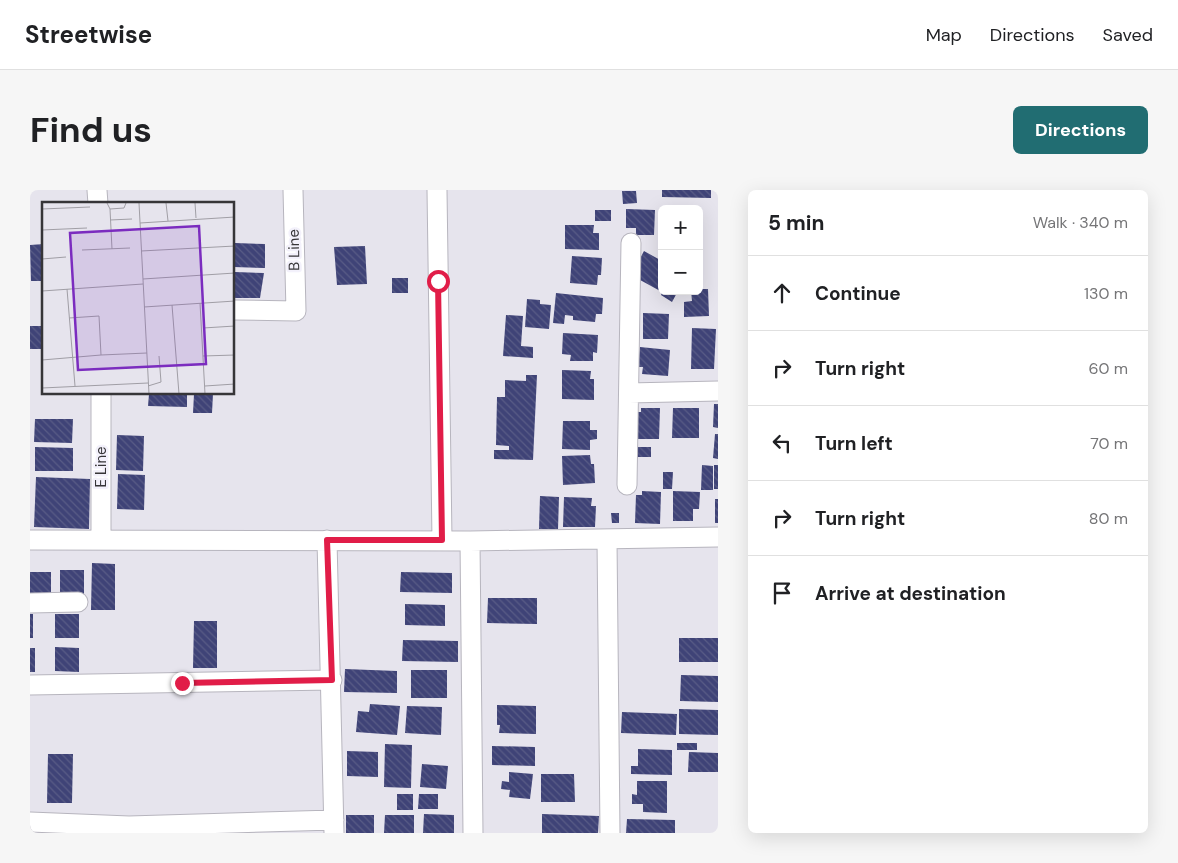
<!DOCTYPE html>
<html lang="en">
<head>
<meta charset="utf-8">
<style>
  body { margin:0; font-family:"DM Sans",sans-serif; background:#f6f6f6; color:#202124 }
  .controls { position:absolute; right:15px; top:15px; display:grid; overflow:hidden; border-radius:8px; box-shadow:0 5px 20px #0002 }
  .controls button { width:45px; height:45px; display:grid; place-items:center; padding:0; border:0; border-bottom:1px solid #e0e0e0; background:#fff; color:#202124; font:25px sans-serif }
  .stop { position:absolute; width:15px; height:15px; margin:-11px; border:4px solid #e11d48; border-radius:50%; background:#fff }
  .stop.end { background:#e11d48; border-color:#fff; box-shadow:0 1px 5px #0008 }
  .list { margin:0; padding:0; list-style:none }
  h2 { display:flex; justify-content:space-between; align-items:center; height:65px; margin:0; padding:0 20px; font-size:21px }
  h2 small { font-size:16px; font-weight:400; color:#757577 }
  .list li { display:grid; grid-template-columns:32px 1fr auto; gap:15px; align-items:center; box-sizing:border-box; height:75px; padding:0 20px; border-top:1px solid #e0e0e0 }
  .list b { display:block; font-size:19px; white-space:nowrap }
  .list em { font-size:16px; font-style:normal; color:#757577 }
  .icon { flex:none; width:28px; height:28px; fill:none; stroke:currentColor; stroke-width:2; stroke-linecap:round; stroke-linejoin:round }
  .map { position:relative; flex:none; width:688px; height:643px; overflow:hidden; border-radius:8px }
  header { display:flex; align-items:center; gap:30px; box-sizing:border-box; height:70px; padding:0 25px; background:#fff; border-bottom:1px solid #e0e0e0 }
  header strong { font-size:24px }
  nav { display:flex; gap:28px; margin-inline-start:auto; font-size:18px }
  .intro { display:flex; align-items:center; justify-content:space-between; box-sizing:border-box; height:120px; padding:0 30px }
  h1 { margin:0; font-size:35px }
  .button { padding:12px 22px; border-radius:8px; background:#216d72; color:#fff; font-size:18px; font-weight:700 }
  main { display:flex; gap:30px; padding:0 30px }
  aside { flex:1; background:#fff; border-radius:8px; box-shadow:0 5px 20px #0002 }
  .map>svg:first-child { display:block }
  .building { fill:url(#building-back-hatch) }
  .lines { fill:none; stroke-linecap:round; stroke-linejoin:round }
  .minor-casing { stroke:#b7b5be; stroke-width:21 }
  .minor { stroke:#fff; stroke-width:19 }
  .route { stroke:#e11d48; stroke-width:6 }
  .labels { text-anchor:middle; stroke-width:5; stroke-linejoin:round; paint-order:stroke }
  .street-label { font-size:15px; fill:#363538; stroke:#f3f1fb }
  .inset-road { fill:none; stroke:#a09ea5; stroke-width:1 }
  .view { fill:#7b2cbf; fill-opacity:0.15; stroke:#7b2cbf; stroke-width:2.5 }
  .inset-edge { fill:none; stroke:#363538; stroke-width:2.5 }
</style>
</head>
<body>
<header>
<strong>Streetwise</strong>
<nav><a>Map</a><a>Directions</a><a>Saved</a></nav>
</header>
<div class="intro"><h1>Find us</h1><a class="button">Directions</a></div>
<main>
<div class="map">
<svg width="688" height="643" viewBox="0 0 688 643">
  <defs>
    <pattern id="building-back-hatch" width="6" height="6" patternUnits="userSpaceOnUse" patternTransform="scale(1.25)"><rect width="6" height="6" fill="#3f4377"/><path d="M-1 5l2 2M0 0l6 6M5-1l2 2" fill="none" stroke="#595c86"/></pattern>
  </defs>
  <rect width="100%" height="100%" fill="#e6e4ed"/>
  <path class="building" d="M 632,0 L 681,0 L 681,8 L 632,7 Z
    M 592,1 L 606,1 L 607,13 L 593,14 Z
    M 596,19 L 625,20 L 624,45 L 606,45 L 606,38 L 596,38 Z
    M 565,20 L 581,20 L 581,31 L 565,31 Z
    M 535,35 L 564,35 L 563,43 L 569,43 L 569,60 L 535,59 Z
    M 205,53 L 235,54 L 235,78 L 204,77 Z
    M 14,54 L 14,91 L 1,91 L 0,55 Z
    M 335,56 L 337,94 L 307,95 L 304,57 Z
    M 614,61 L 632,71 L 632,102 L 601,85 Z
    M 542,66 L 572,68 L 571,85 L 568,85 L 567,95 L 540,93 Z
    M 205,82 L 234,83 L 230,108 L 204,108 Z
    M 362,88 L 378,88 L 378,103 L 362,103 Z
    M 669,99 L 678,99 L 679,126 L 654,127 L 654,112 L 662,111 L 661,101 L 669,101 Z
    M 633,101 L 648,101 L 642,112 L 631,105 Z
    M 526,103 L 573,108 L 572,124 L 566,124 L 565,132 L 543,130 L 543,126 L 535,125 L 534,134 L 523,133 Z
    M 497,109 L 510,110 L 510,114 L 521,115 L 519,139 L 495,137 Z
    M 613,123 L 639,124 L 638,149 L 613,149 Z
    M 476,125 L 493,126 L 491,156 L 503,157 L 503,168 L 473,166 Z
    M 0,136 L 14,136 L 14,159 L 0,159 Z
    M 662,138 L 686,139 L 684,179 L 661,179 Z
    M 533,143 L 568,145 L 567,163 L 563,162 L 563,171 L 540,171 L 541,165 L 532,164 Z
    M 610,157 L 640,160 L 638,186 L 612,184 L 613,177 L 608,177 Z
    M 532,180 L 561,181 L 560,189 L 564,189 L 564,210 L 532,209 Z
    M 496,185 L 507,185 L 503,270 L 464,269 L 464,260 L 479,260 L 479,256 L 466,255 L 467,207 L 475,207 L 475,190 L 496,191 Z
    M 119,204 L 157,204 L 157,217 L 118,216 Z
    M 164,204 L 183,204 L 182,223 L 163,223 Z
    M 684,214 L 688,214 L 688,238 L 683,237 Z
    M 611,218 L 630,218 L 629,249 L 602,249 L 602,222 L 611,222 Z
    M 643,218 L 669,218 L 669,248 L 642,248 Z
    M 5,229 L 43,229 L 42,253 L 4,252 Z
    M 533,231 L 560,231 L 560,240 L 567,240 L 567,249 L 560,250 L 560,260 L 532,259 Z
    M 685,244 L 688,244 L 688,269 L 683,268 Z
    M 87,245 L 114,246 L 113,281 L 86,280 Z
    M 5,257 L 43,258 L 43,281 L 5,281 Z
    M 598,257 L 621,257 L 621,267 L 599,267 Z
    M 560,265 L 561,274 L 564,274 L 565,293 L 533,295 L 532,266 Z
    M 672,275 L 683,276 L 683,300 L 671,300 Z
    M 684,275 L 688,275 L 688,299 L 684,299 Z
    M 633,282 L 643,282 L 642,299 L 633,299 Z
    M 88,284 L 115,285 L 114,320 L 87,319 Z
    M 6,287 L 60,289 L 59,339 L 4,337 Z
    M 612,301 L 631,302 L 630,334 L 605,333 L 606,305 L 612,305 Z
    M 643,301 L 670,302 L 669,319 L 663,319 L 663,331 L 643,331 Z
    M 510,306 L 529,307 L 528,339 L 509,339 Z
    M 534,307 L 562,308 L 561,316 L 566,316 L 565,337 L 533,337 Z
    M 685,309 L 688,309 L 688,333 L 685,333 Z
    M 581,323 L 589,323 L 589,333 L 582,333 Z
    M 62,373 L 85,374 L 85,420 L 61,420 Z
    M 30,380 L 54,380 L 54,404 L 30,404 Z
    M 0,382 L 21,382 L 21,406 L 0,406 Z
    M 371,382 L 422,383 L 422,403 L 370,402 Z
    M 458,408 L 507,408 L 507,434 L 457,433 Z
    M 375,414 L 415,415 L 415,436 L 375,435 Z
    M 0,424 L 3,424 L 3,448 L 0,448 Z
    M 25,424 L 49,424 L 49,448 L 25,448 Z
    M 164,431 L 187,431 L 187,478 L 163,478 Z
    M 649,448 L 688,448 L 688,472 L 649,472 Z
    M 373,450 L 428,451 L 428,472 L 372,471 Z
    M 25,457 L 49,458 L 49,482 L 25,481 Z
    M 0,458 L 5,458 L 5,482 L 0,482 Z
    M 315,479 L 367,481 L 367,503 L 314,502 Z
    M 381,480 L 417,480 L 417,508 L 381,508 Z
    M 651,485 L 688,486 L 688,512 L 650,511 Z
    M 340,514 L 370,516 L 367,545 L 326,542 L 328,521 L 339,522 Z
    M 467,515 L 506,516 L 506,544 L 469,543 L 470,535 L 467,535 Z
    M 377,516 L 412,517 L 411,545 L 375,543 Z
    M 649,519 L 688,520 L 688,545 L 649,544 Z
    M 592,522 L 647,524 L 646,545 L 591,543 Z
    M 647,553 L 667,553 L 667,560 L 647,560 Z
    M 355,554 L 382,555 L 381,598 L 354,597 Z
    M 462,556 L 505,557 L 505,576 L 462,575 Z
    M 608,559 L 642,560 L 642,585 L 601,584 L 601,576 L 608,576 Z
    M 317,561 L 348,562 L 348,587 L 317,586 Z
    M 659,562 L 688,563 L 688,582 L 658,582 Z
    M 18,564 L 43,564 L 42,613 L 17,613 Z
    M 392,574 L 418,576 L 416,599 L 390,597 Z
    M 479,582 L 503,584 L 500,609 L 479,607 L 480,600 L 471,599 L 472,591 L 479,592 Z
    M 511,584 L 544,584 L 545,612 L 511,612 Z
    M 607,591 L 637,591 L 637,623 L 613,622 L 613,614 L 602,614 L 602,604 L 607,605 Z
    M 367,604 L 383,604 L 383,620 L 367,620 Z
    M 389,604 L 408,604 L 408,619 L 388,619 Z
    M 394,624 L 424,625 L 424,643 L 393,643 Z
    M 512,624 L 569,626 L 568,643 L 512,643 Z
    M 316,625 L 344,625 L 344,643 L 316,643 Z
    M 355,625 L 384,625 L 384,643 L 354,643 Z
    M 597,629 L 645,630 L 645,643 L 596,643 Z"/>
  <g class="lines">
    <g class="minor-casing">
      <path id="minor" d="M 67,0 L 68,14
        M 407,0 L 412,350
        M 204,120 L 266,121 L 263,0
        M 599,203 L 688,201
        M 71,204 L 71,350
        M 597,295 L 601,53
        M 0,350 L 440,351 L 688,347
        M 297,350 L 304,643
        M 577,350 L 580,643
        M 440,351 L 443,643
        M 0,413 L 48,412
        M 0,495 L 302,490
        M 0,632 L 99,636 L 304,630"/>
    </g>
    <use href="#minor" class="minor"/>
  </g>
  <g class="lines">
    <path class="route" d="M 152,493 L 302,490 L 297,350 L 412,350 L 408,91"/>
  </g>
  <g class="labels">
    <g class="street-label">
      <text transform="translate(264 60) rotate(-91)" y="5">B Line</text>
      <text transform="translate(71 277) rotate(-90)" y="5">E Line</text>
    </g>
  </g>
  <g transform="translate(12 12)">
    <rect width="192" height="192" fill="#e6e4ed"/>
    <path class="inset-road" d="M 65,1 L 68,7 L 82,6 L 84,1M 97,1 L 107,192M 124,1 L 126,19M 153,1 L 154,16M 0,7 L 48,5M 68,7 L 70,47M 68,18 L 90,17M 98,21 L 193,15M 0,28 L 45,26M 40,48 L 88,46M 99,49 L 193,44M 0,57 L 24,55M 101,77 L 193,71M 25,87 L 33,184M 0,89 L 101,82M 158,101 L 163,192M 130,103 L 137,192M 102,105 L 193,99M 27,116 L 57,114 L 59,153 L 105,151M 161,126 L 193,124M 161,154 L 193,153M 0,158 L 59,153M 106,184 L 119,180 L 117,154M 163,184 L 193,182M 0,186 L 106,181"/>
    <path class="view" d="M 157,24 L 164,162 L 36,168 L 28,31 Z"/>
    <rect width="192" height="192" class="inset-edge"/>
  </g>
</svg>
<div class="controls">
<button>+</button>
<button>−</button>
</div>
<div class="stop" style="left:408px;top:91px"></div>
<div class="stop end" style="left:152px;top:493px"></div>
</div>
<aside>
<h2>5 min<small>Walk · 340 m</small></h2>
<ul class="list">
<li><svg class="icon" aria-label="ahead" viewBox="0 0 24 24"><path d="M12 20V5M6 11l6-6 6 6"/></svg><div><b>Continue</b></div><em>130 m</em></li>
<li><svg class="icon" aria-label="right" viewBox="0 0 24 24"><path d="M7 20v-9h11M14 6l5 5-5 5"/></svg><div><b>Turn right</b></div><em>60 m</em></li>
<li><svg class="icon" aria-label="left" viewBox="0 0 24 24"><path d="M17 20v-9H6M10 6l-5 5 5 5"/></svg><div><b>Turn left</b></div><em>70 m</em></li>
<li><svg class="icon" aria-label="right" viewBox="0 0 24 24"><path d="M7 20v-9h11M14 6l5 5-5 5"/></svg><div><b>Turn right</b></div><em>80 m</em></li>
<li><svg class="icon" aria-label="arrive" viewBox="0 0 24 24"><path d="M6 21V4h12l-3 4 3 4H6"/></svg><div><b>Arrive at destination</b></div></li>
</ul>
</aside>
</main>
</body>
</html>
